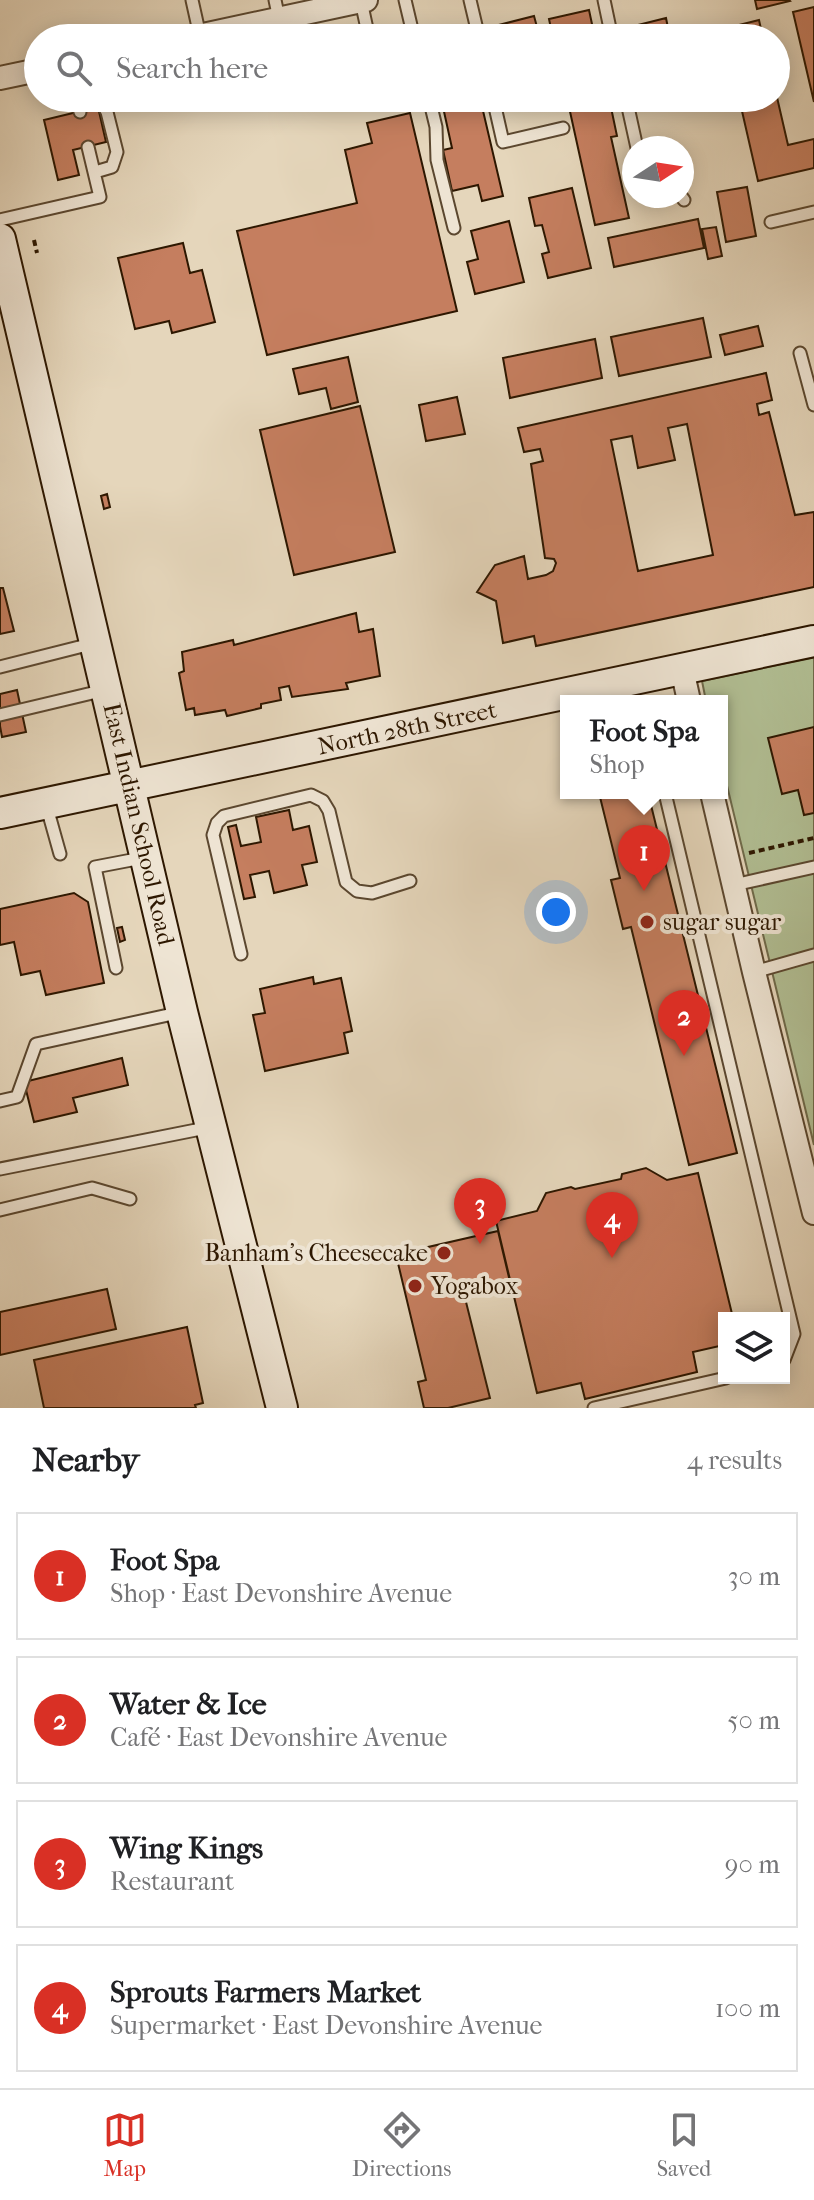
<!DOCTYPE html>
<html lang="en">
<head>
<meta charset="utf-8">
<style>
  body { margin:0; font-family:"IM FELL French Canon",serif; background:#f6f6f6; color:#202124 }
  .controls { position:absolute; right:24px; bottom:24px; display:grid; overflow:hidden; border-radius:0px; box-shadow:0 4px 20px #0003 }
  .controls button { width:72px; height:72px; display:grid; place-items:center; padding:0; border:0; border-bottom:2px solid #e0e0e0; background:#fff; color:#202124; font:40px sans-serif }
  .compass { position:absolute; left:622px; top:136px; width:72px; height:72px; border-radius:50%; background:#fff; box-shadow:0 4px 20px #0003; rotate:78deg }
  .you { position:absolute; left:556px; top:912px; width:28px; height:28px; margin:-20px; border:6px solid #fff; border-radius:50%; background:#1a73e8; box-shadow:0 0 0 12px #1a73e833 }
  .badge { display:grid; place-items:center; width:52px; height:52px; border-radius:50%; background:#d93025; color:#fff; font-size:26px; font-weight:700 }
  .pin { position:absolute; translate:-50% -66px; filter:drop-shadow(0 2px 4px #0008) }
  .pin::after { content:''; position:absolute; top:42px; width:28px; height:24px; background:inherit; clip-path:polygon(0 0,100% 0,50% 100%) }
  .popup { position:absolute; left:560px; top:695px; width:168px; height:104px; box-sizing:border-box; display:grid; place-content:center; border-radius:0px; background:#fff; filter:drop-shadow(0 2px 6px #0005); font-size:26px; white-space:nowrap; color:#757577 }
  .popup b { font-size:30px; color:#202124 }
  .popup::after { content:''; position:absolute; left:50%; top:100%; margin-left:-16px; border:16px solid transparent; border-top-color:#fff }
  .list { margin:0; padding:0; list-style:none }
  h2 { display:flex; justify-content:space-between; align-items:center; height:104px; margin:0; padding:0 32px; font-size:34px }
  h2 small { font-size:26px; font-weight:400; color:#757577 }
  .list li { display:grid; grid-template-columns:52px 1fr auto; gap:24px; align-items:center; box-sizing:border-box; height:128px; margin:0 16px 16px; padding:0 16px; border:2px solid #e0e0e0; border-radius:0px }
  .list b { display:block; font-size:30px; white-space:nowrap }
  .list p { margin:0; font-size:26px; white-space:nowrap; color:#757577 }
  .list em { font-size:26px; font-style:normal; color:#757577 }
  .icon { flex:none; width:44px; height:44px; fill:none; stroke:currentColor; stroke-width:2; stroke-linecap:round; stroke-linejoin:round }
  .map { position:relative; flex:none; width:814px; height:1408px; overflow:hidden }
  .search { position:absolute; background:#fff; box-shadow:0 4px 20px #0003; left:24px; right:24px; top:24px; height:88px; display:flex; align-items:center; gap:20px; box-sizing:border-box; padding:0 28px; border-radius:44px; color:#757577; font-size:30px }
  .sheet { height:680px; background:#fff }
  nav { display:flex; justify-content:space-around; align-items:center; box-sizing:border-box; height:112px; border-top:2px solid #e0e0e0; background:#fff; font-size:22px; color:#757577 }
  nav a { display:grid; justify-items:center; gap:4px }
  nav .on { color:#d93025 }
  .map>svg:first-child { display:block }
  .green { fill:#b1be93; stroke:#6f6a4a; stroke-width:2 }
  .building { fill:#c57e5f; stroke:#2d1700; stroke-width:2; fill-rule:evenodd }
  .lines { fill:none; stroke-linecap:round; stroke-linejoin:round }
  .lane-casing { stroke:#5b472f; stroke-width:15 }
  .street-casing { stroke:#5b472f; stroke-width:26 }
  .secondary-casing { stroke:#2d1700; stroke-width:34 }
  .path { stroke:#2d1700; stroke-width:4; stroke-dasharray:6 4; stroke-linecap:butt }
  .lane { stroke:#eee4d3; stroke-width:11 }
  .street { stroke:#eee4d3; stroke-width:22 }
  .secondary { stroke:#eee4d3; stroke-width:30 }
  .poi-dot { fill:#8f2418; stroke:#eee4d3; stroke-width:3 }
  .labels { text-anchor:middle; stroke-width:8; stroke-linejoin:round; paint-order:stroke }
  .street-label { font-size:24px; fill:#2d1700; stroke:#eee4d3 }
  .poi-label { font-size:24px; fill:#2d1700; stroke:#eee4d3; text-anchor:start }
</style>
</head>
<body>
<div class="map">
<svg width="814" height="1408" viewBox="0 0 814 1408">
  <rect width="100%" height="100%" fill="#e5d6bb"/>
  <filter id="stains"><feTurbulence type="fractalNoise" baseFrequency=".0025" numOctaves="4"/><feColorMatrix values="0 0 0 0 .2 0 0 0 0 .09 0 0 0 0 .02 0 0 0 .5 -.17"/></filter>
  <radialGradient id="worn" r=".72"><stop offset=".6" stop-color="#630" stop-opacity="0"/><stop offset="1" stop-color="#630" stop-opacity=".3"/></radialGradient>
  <path class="green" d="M 814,657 L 814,1145 L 722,765 L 722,701 L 706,701 L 702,681 Z"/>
  <path class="building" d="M 755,0 L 789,0 L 790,1 L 757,9 Z
    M 814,7 L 814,102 L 793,12 Z
    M 589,10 L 595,38 L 553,38 L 549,19 Z
    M 534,16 L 540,38 L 490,38 L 487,28 Z
    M 666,18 L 670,38 L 637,38 L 634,26 Z
    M 759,20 L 763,38 L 725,38 L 723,29 Z
    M 776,93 L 788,145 L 814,139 L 814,168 L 758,181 L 739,98 L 776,98 Z
    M 441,98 L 480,98 L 503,196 L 482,201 L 478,185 L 452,191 L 443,150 L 452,148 Z
    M 567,98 L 609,98 L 617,136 L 611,137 L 629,218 L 595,225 Z
    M 98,107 L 106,142 L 73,150 L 79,175 L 58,180 L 44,120 Z
    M 410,113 L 457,311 L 267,355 L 237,231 L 357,203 L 345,150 L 372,143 L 367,123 Z
    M 747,187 L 756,236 L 726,242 L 717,192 Z
    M 572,188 L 591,268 L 548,278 L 542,254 L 549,252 L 542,225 L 535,226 L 529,198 Z
    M 698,219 L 704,248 L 614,267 L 608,238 Z
    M 509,221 L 524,282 L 475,294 L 467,262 L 478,259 L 471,231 Z
    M 716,227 L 722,256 L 708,259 L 702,229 Z
    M 183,243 L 190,273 L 202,270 L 215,322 L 172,333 L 169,321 L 135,329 L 118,258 Z
    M 703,318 L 711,357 L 619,376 L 611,337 Z
    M 758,326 L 763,346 L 725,355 L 720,335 Z
    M 595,339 L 602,378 L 510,398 L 503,358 Z
    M 348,357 L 358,402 L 331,409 L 326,388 L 299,394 L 293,369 Z
    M 766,373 L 772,400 L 757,404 L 759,415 L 769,412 L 795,515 L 814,512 L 814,587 L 536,646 L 534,636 L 503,643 L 496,601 L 477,592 L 495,565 L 524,556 L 528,579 L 546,575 L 553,571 L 556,563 L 554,559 L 545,558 L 531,464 L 543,461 L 540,449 L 524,452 L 518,428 ZM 687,424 L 713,555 L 638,571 L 611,440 L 632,436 L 638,468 L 675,460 L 668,428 Z
    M 457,397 L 465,434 L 426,441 L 419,405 Z
    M 360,406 L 395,552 L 294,575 L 260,430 Z
    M 107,494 L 110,507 L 104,509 L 101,496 Z
    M 0,588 L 3,588 L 14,631 L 0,634 Z
    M 356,613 L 359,632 L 373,629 L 380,676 L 346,683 L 348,689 L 292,697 L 289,686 L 279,688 L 281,700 L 261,704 L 261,708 L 227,716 L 225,710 L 195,715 L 194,708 L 186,710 L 179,673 L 184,671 L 182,652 L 233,640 L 234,645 Z
    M 17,690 L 26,732 L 2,737 L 0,726 L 0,694 Z
    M 814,727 L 814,813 L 804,815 L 798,790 L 782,794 L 768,738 Z
    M 599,793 L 648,793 L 737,1153 L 689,1165 L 631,927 L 623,929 L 611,880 L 620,878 Z
    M 289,810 L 293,830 L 309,826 L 317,862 L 302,865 L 307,885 L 274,893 L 269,871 L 250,875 L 255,897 L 244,899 L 228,827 L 236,825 L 241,846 L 261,842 L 256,817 Z
    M 74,893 L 88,902 L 104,983 L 46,995 L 40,971 L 21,975 L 14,942 L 0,945 L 0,909 Z
    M 122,927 L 125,940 L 120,942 L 117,928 Z
    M 313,977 L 314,984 L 341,978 L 352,1031 L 344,1033 L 348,1053 L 265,1071 L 253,1015 L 265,1013 L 260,989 Z
    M 122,1058 L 128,1085 L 73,1098 L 77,1112 L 34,1122 L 24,1082 Z
    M 646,1168 L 667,1180 L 698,1173 L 733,1318 L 724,1318 L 724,1345 L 693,1352 L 697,1372 L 585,1399 L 581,1383 L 537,1393 L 496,1221 L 537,1211 L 546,1193 L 571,1187 L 575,1189 L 621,1179 L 622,1174 Z
    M 498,1231 L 511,1286 L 465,1298 L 490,1398 L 448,1408 L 424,1408 L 418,1382 L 426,1380 L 397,1259 L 402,1253 Z
    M 107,1289 L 116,1329 L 0,1355 L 0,1312 Z
    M 187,1327 L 203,1403 L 195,1405 L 196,1408 L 44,1408 L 34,1360 Z"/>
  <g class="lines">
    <g class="lane-casing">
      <path id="lane" d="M 192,0 L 200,36
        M 275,0 L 279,19
        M 405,0 L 414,38
        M 470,0 L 479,38
        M 604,0 L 612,38
        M 361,1 L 369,38
        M 76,98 L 80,112
        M 429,98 L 436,127 L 437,160 L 454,228
        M 493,98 L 503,142 L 563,128
        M 626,98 L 637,148
        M 95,172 L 112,167 L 117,152 L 107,112 L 99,98
        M 681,196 L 684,200
        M 0,220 L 100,197 L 88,147
        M 771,222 L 814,212
        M 800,353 L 814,405
        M 0,667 L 95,643
        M 0,715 L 105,690
        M 665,793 L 794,1334 L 784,1360
        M 46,804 L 60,854
        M 734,885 L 814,867
        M 241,954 L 213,835 L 217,823 L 224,816 L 311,795 L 323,801 L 329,811 L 346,882 L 357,891 L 372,893 L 410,881
        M 116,968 L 95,867 L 142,858
        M 754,972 L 814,955
        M 0,1101 L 17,1097 L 36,1044 L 182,1012
        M 0,1169 L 211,1127
        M 0,1210 L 92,1188 L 130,1199
        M 594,1408 L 726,1378"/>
    </g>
    <g class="street-casing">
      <path id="street" d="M 189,38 L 366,0
        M 0,78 L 38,70
        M 682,669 L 689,701
        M 712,793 L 754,972 L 814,1213"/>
    </g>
    <g class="secondary-casing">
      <path id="secondary" d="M 0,239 L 182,1012 L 282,1408
        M 0,813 L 814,641"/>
    </g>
    <path class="path" d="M 34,240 L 37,253
      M 749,853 L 814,838"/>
    <use href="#lane" class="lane"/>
    <use href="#street" class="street"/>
    <use href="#secondary" class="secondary"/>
  </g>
  <g class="poi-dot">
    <circle cx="647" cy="922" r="8"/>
    <circle cx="444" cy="1253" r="8"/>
    <circle cx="415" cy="1286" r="8"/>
  </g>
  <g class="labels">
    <g class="street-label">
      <text transform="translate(407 728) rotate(-12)" y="8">North 28th Street</text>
      <text transform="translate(139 824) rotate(77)" y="8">East Indian School Road</text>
    </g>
    <g class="poi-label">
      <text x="663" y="930">sugar sugar</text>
      <text x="428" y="1261" text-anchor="end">Banham’s Cheesecake</text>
      <text x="431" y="1294">Yogabox</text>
    </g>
  </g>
  <rect width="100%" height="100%" filter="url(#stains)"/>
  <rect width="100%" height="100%" fill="url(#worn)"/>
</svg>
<div class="controls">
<button><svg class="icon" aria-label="layers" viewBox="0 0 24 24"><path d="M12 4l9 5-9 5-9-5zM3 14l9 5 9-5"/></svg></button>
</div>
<svg class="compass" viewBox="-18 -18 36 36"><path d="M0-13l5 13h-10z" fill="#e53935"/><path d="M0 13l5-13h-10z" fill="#757577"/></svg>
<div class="you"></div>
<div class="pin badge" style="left:644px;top:891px">1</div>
<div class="popup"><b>Foot Spa</b>Shop</div>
<div class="pin badge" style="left:684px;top:1056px">2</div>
<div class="pin badge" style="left:480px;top:1244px">3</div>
<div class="pin badge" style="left:612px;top:1258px">4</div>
<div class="search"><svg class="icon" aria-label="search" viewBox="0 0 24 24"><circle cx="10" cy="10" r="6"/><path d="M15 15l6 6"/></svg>Search here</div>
</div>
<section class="sheet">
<h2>Nearby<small>4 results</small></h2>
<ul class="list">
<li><span class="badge">1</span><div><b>Foot Spa</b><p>Shop · East Devonshire Avenue</p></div><em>30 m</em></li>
<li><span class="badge">2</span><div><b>Water &amp; Ice</b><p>Café · East Devonshire Avenue</p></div><em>50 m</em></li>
<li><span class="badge">3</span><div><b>Wing Kings</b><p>Restaurant</p></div><em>90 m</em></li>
<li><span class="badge">4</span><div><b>Sprouts Farmers Market</b><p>Supermarket · East Devonshire Avenue</p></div><em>100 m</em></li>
</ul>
</section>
<nav>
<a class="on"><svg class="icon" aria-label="map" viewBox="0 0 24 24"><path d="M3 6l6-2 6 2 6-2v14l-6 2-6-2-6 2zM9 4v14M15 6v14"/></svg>Map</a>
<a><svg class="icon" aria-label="directions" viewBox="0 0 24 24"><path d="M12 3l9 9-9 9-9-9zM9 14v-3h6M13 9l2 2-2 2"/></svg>Directions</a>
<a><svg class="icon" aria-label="saved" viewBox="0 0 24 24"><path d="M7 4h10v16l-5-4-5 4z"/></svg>Saved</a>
</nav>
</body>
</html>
